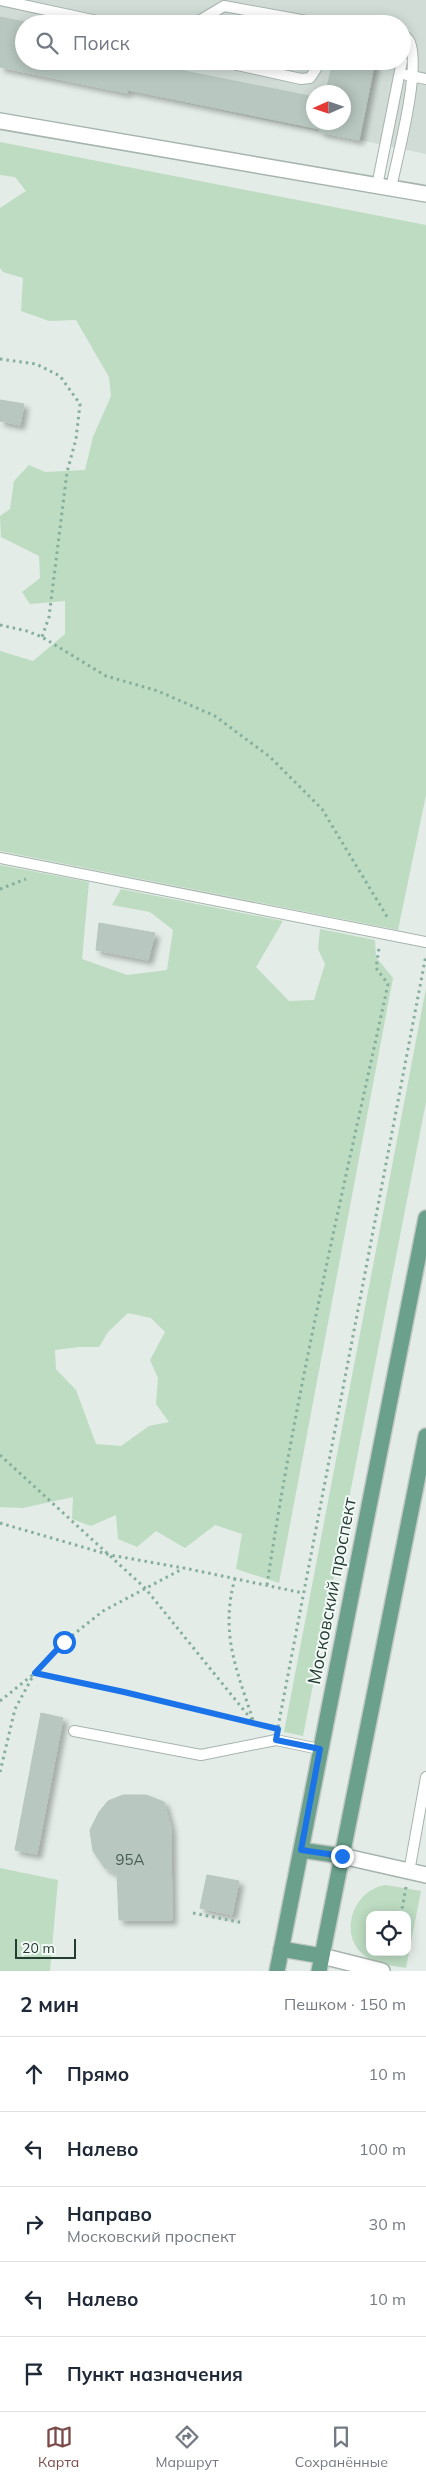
<!DOCTYPE html>
<html lang="ru">
<head>
<meta charset="utf-8">
<style>
  body { margin:0; font-family:Mulish,sans-serif; background:#f2f2f3; color:#1f2937 }
  .controls { position:absolute; right:15px; bottom:15px; display:grid; overflow:hidden; border-radius:10px; box-shadow:0 2px 12px #0003 }
  .controls button { width:45px; height:45px; display:grid; place-items:center; padding:0; border:0; border-bottom:1px solid #e0e1e3; background:#fff; color:#1f2937; font:25px sans-serif }
  .compass { position:absolute; left:306px; top:85px; width:45px; height:45px; border-radius:50%; background:#fff; box-shadow:0 2px 12px #0003; rotate:267deg }
  .scale { position:absolute; left:15px; bottom:12px; width:61px; box-sizing:border-box; padding-left:5px; border:2px solid #243d33; border-top:0; font-size:14px; line-height:18px; white-space:nowrap; color:#243d33; -webkit-text-stroke:4px #f3f9f6; paint-order:stroke }
  .stop { position:absolute; width:15px; height:15px; margin:-11px; border:4px solid #1a73e8; border-radius:50%; background:#fff }
  .stop.end { background:#1a73e8; border-color:#fff; box-shadow:0 1px 5px #0008 }
  .list { margin:0; padding:0; list-style:none }
  h2 { display:flex; justify-content:space-between; align-items:center; height:65px; margin:0; padding:0 20px; font-size:21px }
  h2 small { font-size:16px; font-weight:400; color:#747a83 }
  .list li { display:grid; grid-template-columns:32px 1fr auto; gap:15px; align-items:center; box-sizing:border-box; height:75px; padding:0 20px; border-top:1px solid #e0e1e3 }
  .list b { display:block; font-size:19px; white-space:nowrap }
  .list p { margin:0; font-size:16px; white-space:nowrap; color:#747a83 }
  .list em { font-size:16px; font-style:normal; color:#747a83 }
  .icon { flex:none; width:28px; height:28px; fill:none; stroke:currentColor; stroke-width:2; stroke-linecap:round; stroke-linejoin:round }
  .map { position:relative; flex:none; width:426px; height:1971px; overflow:hidden }
  .search { position:absolute; background:#fff; box-shadow:0 2px 12px #0003; left:15px; right:15px; top:15px; height:55px; display:flex; align-items:center; gap:12px; box-sizing:border-box; padding:0 18px; border-radius:28px; color:#747a83; font-size:19px }
  .sheet { height:440px; background:#fff }
  nav { display:flex; justify-content:space-around; align-items:center; box-sizing:border-box; height:70px; border-top:1px solid #e0e1e3; background:#fff; font-size:14px; color:#747a83 }
  nav a { display:grid; justify-items:center; gap:2px }
  nav .on { color:#7b4b4a }
  .map>svg:first-child { display:block }
  .built { fill:#d1dcd6; fill-rule:evenodd }
  .green { fill:#bddcc2; fill-rule:evenodd }
  .building { fill:#b8c7c0; stroke:#b6c6bd; filter:url(#shadow) }
  .lines { fill:none; stroke-linecap:round; stroke-linejoin:round }
  .service-casing { stroke:#a6b4ad; stroke-width:12 }
  .minor-casing { stroke:#a6b4ad; stroke-width:18 }
  .tertiary-casing { stroke:#a6b4ad; stroke-width:18 }
  .primary-casing { stroke:#c2c9c6; stroke-width:18 }
  .path { stroke:#85ae9d; stroke-width:3; stroke-dasharray:2.5 4; stroke-linecap:butt }
  .service { stroke:#fff; stroke-width:10 }
  .minor { stroke:#fff; stroke-width:15 }
  .tertiary { stroke:#fff; stroke-width:15 }
  .primary { stroke:#6aa08c; stroke-width:15 }
  .route { stroke:#1a73e8; stroke-width:6 }
  .labels { text-anchor:middle; stroke-width:4; stroke-linejoin:round; paint-order:stroke }
  .number-label { font-size:15px; fill:#496056 }
  .street-label { font-size:18px; fill:#243d33; stroke:#f3f9f6 }
</style>
</head>
<body>
<div class="map">
<svg width="426" height="1971" viewBox="0 0 426 1971">
  <defs>
    <filter id="shadow"><feDropShadow dx="4.5" dy="4.5" stdDeviation="2.5" flood-color="#0004"/></filter>
  </defs>
  <rect width="100%" height="100%" fill="#e3ece7"/>
  <path class="built" d="M 0,0 L 426,0 L 426,154 L 0,64 ZM 24,24 L 402,24 L 402,61 L 24,61 ZM 314,92 L 344,92 L 344,122 L 314,122 Z"/>
  <path class="green" d="M 0,142 L 426,225 L 426,795 L 398,930 L 0,851 L 0,651 L 33,661 L 65,634 L 65,601 L 30,604 L 22,592 L 40,578 L 39,556 L 1,537 L 0,516 L 10,509 L 14,481 L 29,465 L 45,472 L 85,470 L 93,437 L 111,396 L 109,377 L 76,320 L 49,321 L 21,311 L 23,278 L 3,272 L 0,268 L 0,208 L 26,191 L 15,177 L 0,175 Z
    M 0,865 L 89,882 L 82,959 L 127,975 L 167,970 L 173,930 L 150,912 L 112,905 L 121,889 L 283,921 L 256,967 L 289,1001 L 314,1000 L 325,964 L 318,949 L 320,929 L 375,940 L 376,957 L 393,978 L 279,1583 L 236,1569 L 242,1534 L 215,1525 L 185,1548 L 156,1531 L 137,1547 L 118,1539 L 116,1515 L 91,1526 L 72,1519 L 73,1497 L 23,1508 L 0,1507 ZM 128,1313 L 151,1318 L 165,1332 L 150,1360 L 158,1378 L 156,1404 L 169,1422 L 149,1426 L 121,1446 L 96,1444 L 76,1390 L 56,1369 L 55,1350 L 79,1347 L 99,1347 L 108,1332 Z
    M 426,988 L 426,1102 L 303,1736 L 284,1732 Z
    M 0,1868 L 58,1880 L 50,1971 L 0,1971 Z
    M 386,1885 L 421,1891 L 406,1968 C 394,1966 379,1965 368,1958 C 336,1939 352,1889 386,1885 ZM 370,1915 L 407,1915 L 407,1952 L 370,1952 Z"/>
  <path class="building" d="M 0,17 L 24,22 L 24,61 L 155,61 L 154,65 L 314,97 L 314,122 L 344,122 L 344,92 L 326,92 L 333,61 L 375,61 L 359,140 L 320,132 L 320,129 L 128,90 L 127,93 L 0,67 Z
    M 0,400 L 24,404 L 20,425 L 0,421 Z
    M 99,923 L 155,933 L 148,960 L 96,950 Z
    M 41,1713 L 63,1718 L 37,1854 L 15,1850 Z
    M 123,1795 L 146,1795 L 164,1802 L 171,1828 L 172,1920 L 119,1920 L 117,1874 L 105,1868 L 93,1851 L 90,1830 L 99,1812 L 108,1801 Z
    M 207,1875 L 239,1881 L 232,1915 L 200,1908 Z"/>
  <g class="lines">
    <g class="service-casing">
      <path id="service" d="M 0,0 L 111,24
        M 194,24 L 224,6 L 323,24
        M 323,24 L 345,22 L 356,24
        M 219,61 L 301,79 L 310,78 L 316,69 L 317,61
        M 407,75 L 426,79
        M 377,186 L 402,61
        M 391,188 C 398,154 419,77 411,46 C 410,40 407,37 402,34
        M 0,858 L 426,942
        M 74,1731 L 201,1755 L 276,1740 L 319,1749
        M 409,1872 L 426,1777"/>
    </g>
    <g class="minor-casing">
      <path id="minor" d="M 342,1856 L 426,1875
        M 322,1956 L 382,1971"/>
    </g>
    <g class="tertiary-casing">
      <path id="tertiary" d="M 0,121 L 426,194"/>
    </g>
    <g class="primary-casing">
      <path id="primary" d="M 301,1850 L 342,1856
        M 281,1949 L 322,1956
        M 277,1971 L 426,1218
        M 319,1971 L 426,1436"/>
    </g>
    <path class="path" d="M 0,359 L 36,364 L 60,376 L 80,404 L 76,439 L 67,472 L 49,617 L 42,637
      M 0,625 L 27,631 L 42,637 L 106,676 L 158,691 L 215,716 L 270,757 L 322,809 L 389,920
      M 0,889 L 26,879
      M 0,1455 L 145,1588 L 255,1724
      M 0,1523 L 110,1555 L 183,1568
      M 235,1578 C 220,1633 236,1668 253,1720
      M 267,1585 C 297,1383 345,1183 388,984 L 376,968 L 379,948
      M 35,1673 L 124,1691 L 265,1726
      M 0,1701 L 35,1673 L 64,1642 L 103,1611 L 184,1568 L 303,1593
      M 278,1727 L 426,955
      M 0,1772 L 15,1709 L 34,1674
      M 193,1913 L 244,1923
      M 401,1915 L 406,1887"/>
    <use href="#service" class="service"/>
    <use href="#minor" class="minor"/>
    <use href="#tertiary" class="tertiary"/>
    <use href="#primary" class="primary"/>
  </g>
  <g class="lines">
    <path class="route" d="M 64,1642 L 35,1673 L 124,1692 L 278,1729 L 276,1740 L 320,1749 L 301,1850 L 342,1856"/>
  </g>
  <g class="labels">
    <g class="number-label">
      <text x="130" y="1865">95А</text>
    </g>
    <g class="street-label">
      <text transform="translate(332 1591) rotate(-79)" y="6">Московский проспект</text>
    </g>
  </g>
</svg>
<div class="controls">
<button><svg class="icon" aria-label="locate" viewBox="0 0 24 24"><circle cx="12" cy="12" r="6"/><path d="M12 2v4M12 18v4M2 12h4M18 12h4"/></svg></button>
</div>
<svg class="compass" viewBox="-18 -18 36 36"><path d="M0-13l5 13h-10z" fill="#e53935"/><path d="M0 13l5-13h-10z" fill="#747a83"/></svg>
<div class="scale">20 m</div>
<div class="stop" style="left:64px;top:1642px"></div>
<div class="stop end" style="left:342px;top:1856px"></div>
<div class="search"><svg class="icon" aria-label="search" viewBox="0 0 24 24"><circle cx="10" cy="10" r="6"/><path d="M15 15l6 6"/></svg>Поиск</div>
</div>
<section class="sheet">
<h2>2 мин<small>Пешком · 150 m</small></h2>
<ul class="list">
<li><svg class="icon" aria-label="ahead" viewBox="0 0 24 24"><path d="M12 20V5M6 11l6-6 6 6"/></svg><div><b>Прямо</b></div><em>10 m</em></li>
<li><svg class="icon" aria-label="left" viewBox="0 0 24 24"><path d="M17 20v-9H6M10 6l-5 5 5 5"/></svg><div><b>Налево</b></div><em>100 m</em></li>
<li><svg class="icon" aria-label="right" viewBox="0 0 24 24"><path d="M7 20v-9h11M14 6l5 5-5 5"/></svg><div><b>Направо</b><p>Московский проспект</p></div><em>30 m</em></li>
<li><svg class="icon" aria-label="left" viewBox="0 0 24 24"><path d="M17 20v-9H6M10 6l-5 5 5 5"/></svg><div><b>Налево</b></div><em>10 m</em></li>
<li><svg class="icon" aria-label="arrive" viewBox="0 0 24 24"><path d="M6 21V4h12l-3 4 3 4H6"/></svg><div><b>Пункт назначения</b></div></li>
</ul>
</section>
<nav>
<a class="on"><svg class="icon" aria-label="map" viewBox="0 0 24 24"><path d="M3 6l6-2 6 2 6-2v14l-6 2-6-2-6 2zM9 4v14M15 6v14"/></svg>Карта</a>
<a><svg class="icon" aria-label="directions" viewBox="0 0 24 24"><path d="M12 3l9 9-9 9-9-9zM9 14v-3h6M13 9l2 2-2 2"/></svg>Маршрут</a>
<a><svg class="icon" aria-label="saved" viewBox="0 0 24 24"><path d="M7 4h10v16l-5-4-5 4z"/></svg>Сохранённые</a>
</nav>
</body>
</html>
